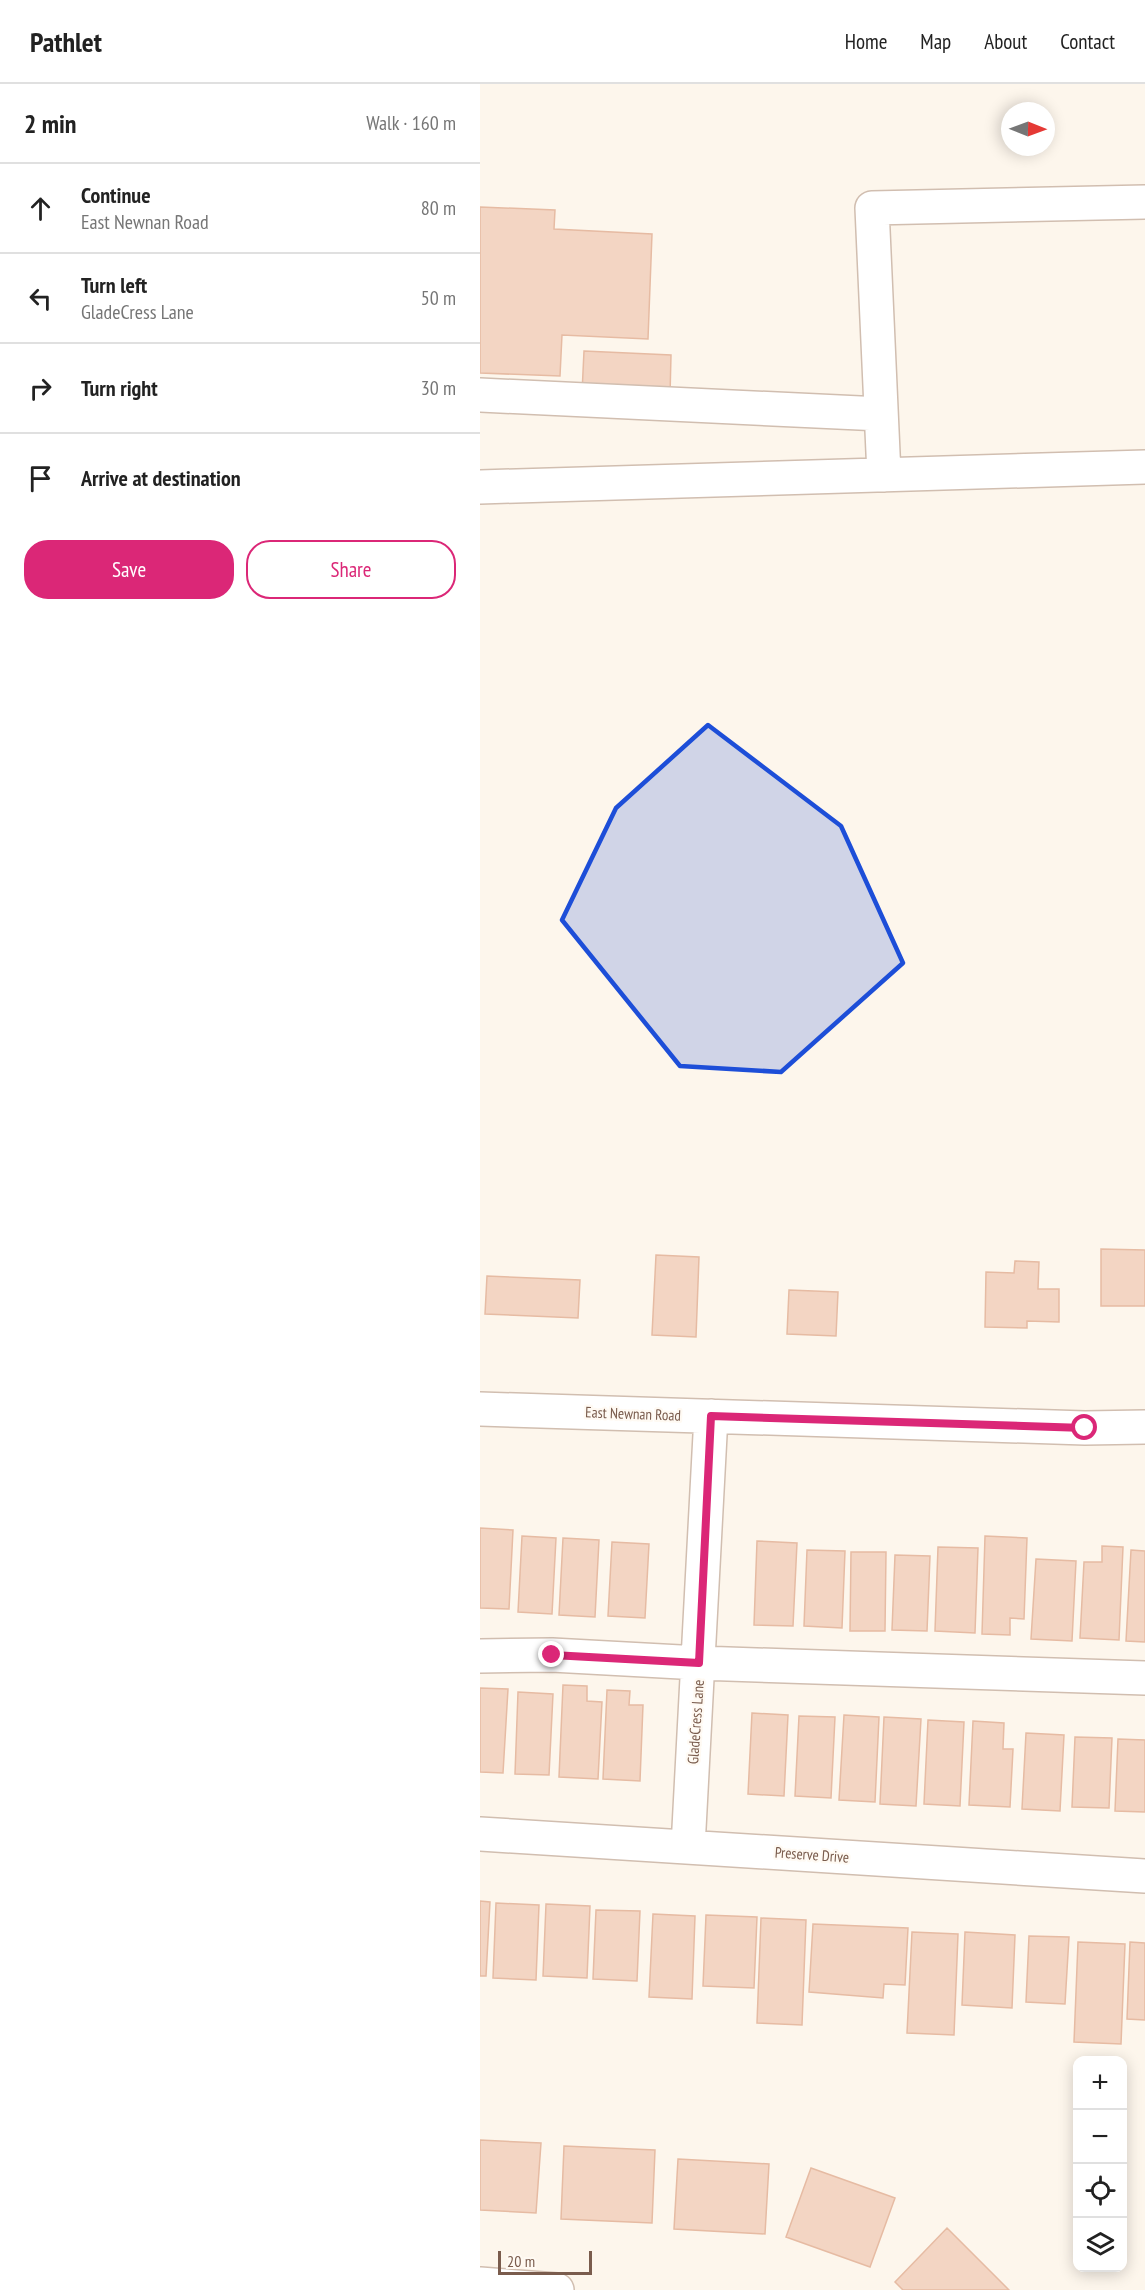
<!DOCTYPE html>
<html lang="en">
<head>
<meta charset="utf-8">
<style>
  body { margin:0; font-family:"PT Sans Narrow",sans-serif; background:#f2f2f2; color:#222 }
  .controls { position:absolute; right:18px; bottom:18px; display:grid; overflow:hidden; border-radius:12px; box-shadow:0 3px 15px #0003 }
  .controls button { width:54px; height:54px; display:grid; place-items:center; padding:0; border:0; border-bottom:2px solid #e0e0e0; background:#fff; color:#222; font:30px sans-serif }
  .compass { position:absolute; left:521px; top:18px; width:54px; height:54px; border-radius:50%; background:#fff; box-shadow:0 3px 15px #0003; rotate:91deg }
  .scale { position:absolute; left:18px; bottom:15px; width:94px; box-sizing:border-box; padding-left:6px; border:3px solid #7a5c4d; border-top:0; font-size:16px; line-height:21px; white-space:nowrap; color:#7a5c4d; -webkit-text-stroke:4px #fffaf3; paint-order:stroke }
  .stop { position:absolute; width:18px; height:18px; margin:-14px; border:4px solid #db2777; border-radius:50%; background:#fff }
  .stop.end { background:#db2777; border-color:#fff; box-shadow:0 2px 6px #0008 }
  .list { margin:0; padding:0; list-style:none }
  h2 { display:flex; justify-content:space-between; align-items:center; height:78px; margin:0; padding:0 24px; font-size:26px }
  h2 small { font-size:20px; font-weight:400; color:#767676 }
  .list li { display:grid; grid-template-columns:39px 1fr auto; gap:18px; align-items:center; box-sizing:border-box; height:90px; padding:0 24px; border-top:2px solid #e0e0e0 }
  .list b { display:block; font-size:22px; white-space:nowrap }
  .list p { margin:0; font-size:20px; white-space:nowrap; color:#767676 }
  .list em { font-size:20px; font-style:normal; color:#767676 }
  .actions { display:flex; gap:12px; padding:18px 24px }
  .actions a { flex:1; padding:14px 0; border:2px solid #db2777; border-radius:24px; text-align:center; font-size:21px; color:#db2777 }
  .actions .main { background:#db2777; color:#fff }
  .icon { flex:none; width:33px; height:33px; fill:none; stroke:currentColor; stroke-width:2; stroke-linecap:round; stroke-linejoin:round }
  .map { position:relative; flex:none; width:665px; height:2206px; overflow:hidden }
  header { display:flex; align-items:center; gap:36px; box-sizing:border-box; height:84px; padding:0 30px; background:#fff; border-bottom:2px solid #e0e0e0 }
  header strong { font-size:28px }
  nav { display:flex; gap:33px; margin-inline-start:auto; font-size:21px }
  main { display:flex }
  aside { flex:1; background:#fff }
  .map>svg:first-child { display:block }
  .building { fill:#f3d5c3; stroke:#e6bba3; stroke-width:1.5 }
  .lines { fill:none; stroke-linecap:round; stroke-linejoin:round }
  .minor-casing { stroke:#d1beb0; stroke-width:36 }
  .minor { stroke:#fff; stroke-width:33 }
  .route { stroke:#db2777; stroke-width:8 }
  .marked { fill:#1d4ed8; fill-opacity:0.2; stroke:#1d4ed8; stroke-width:4.5; stroke-linejoin:round }
  .labels { text-anchor:middle; stroke-width:4.5; stroke-linejoin:round; paint-order:stroke }
  .street-label { font-size:15px; fill:#7a5c4d; stroke:#fffaf3 }
</style>
</head>
<body>
<header>
<strong>Pathlet</strong>
<nav><a>Home</a><a>Map</a><a>About</a><a>Contact</a></nav>
</header>
<main>
<aside>
<h2>2 min<small>Walk · 160 m</small></h2>
<ul class="list">
<li><svg class="icon" aria-label="ahead" viewBox="0 0 24 24"><path d="M12 20V5M6 11l6-6 6 6"/></svg><div><b>Continue</b><p>East Newnan Road</p></div><em>80 m</em></li>
<li><svg class="icon" aria-label="left" viewBox="0 0 24 24"><path d="M17 20v-9H6M10 6l-5 5 5 5"/></svg><div><b>Turn left</b><p>GladeCress Lane</p></div><em>50 m</em></li>
<li><svg class="icon" aria-label="right" viewBox="0 0 24 24"><path d="M7 20v-9h11M14 6l5 5-5 5"/></svg><div><b>Turn right</b></div><em>30 m</em></li>
<li><svg class="icon" aria-label="arrive" viewBox="0 0 24 24"><path d="M6 21V4h12l-3 4 3 4H6"/></svg><div><b>Arrive at destination</b></div></li>
</ul>
<div class="actions"><a class="main">Save</a><a>Share</a></div>
</aside>
<div class="map">
<svg width="665" height="2206" viewBox="0 0 665 2206">
  <rect width="100%" height="100%" fill="#fdf6ec"/>
  <path class="building" d="M 0,123 L 75,126 L 74,145 L 172,150 L 168,255 L 82,251 L 80,292 L 0,289 Z
    M 104,267 L 191,271 L 190,312 L 102,309 Z
    M 621,1165 L 665,1166 L 665,1222 L 621,1222 Z
    M 176,1171 L 219,1173 L 216,1253 L 172,1251 Z
    M 535,1177 L 559,1178 L 558,1205 L 579,1205 L 579,1238 L 547,1237 L 547,1244 L 505,1243 L 506,1188 L 534,1189 Z
    M 7,1192 L 100,1196 L 98,1234 L 5,1230 Z
    M 309,1206 L 358,1208 L 356,1252 L 307,1250 Z
    M 0,1444 L 33,1446 L 29,1525 L 0,1524 Z
    M 42,1452 L 76,1454 L 72,1530 L 38,1528 Z
    M 505,1452 L 547,1454 L 544,1535 L 530,1534 L 530,1551 L 502,1550 Z
    M 83,1454 L 119,1456 L 115,1533 L 79,1531 Z
    M 277,1457 L 317,1459 L 313,1542 L 274,1541 Z
    M 132,1458 L 169,1460 L 165,1534 L 128,1532 Z
    M 622,1462 L 643,1463 L 639,1556 L 600,1554 L 604,1478 L 622,1478 Z
    M 458,1463 L 498,1464 L 495,1549 L 455,1547 Z
    M 327,1466 L 365,1467 L 362,1544 L 324,1542 Z
    M 651,1466 L 665,1467 L 665,1558 L 646,1557 Z
    M 371,1468 L 406,1468 L 405,1547 L 370,1547 Z
    M 415,1471 L 450,1472 L 447,1547 L 412,1546 Z
    M 556,1475 L 596,1477 L 592,1557 L 551,1555 Z
    M 83,1601 L 107,1602 L 107,1617 L 122,1618 L 118,1695 L 79,1693 Z
    M 0,1604 L 28,1605 L 23,1689 L 0,1688 Z
    M 127,1606 L 150,1607 L 149,1621 L 163,1621 L 160,1697 L 123,1695 Z
    M 38,1608 L 73,1610 L 69,1691 L 35,1690 Z
    M 272,1629 L 308,1631 L 304,1712 L 268,1710 Z
    M 364,1631 L 399,1633 L 395,1718 L 359,1716 Z
    M 319,1632 L 355,1633 L 351,1714 L 315,1712 Z
    M 404,1633 L 441,1635 L 436,1722 L 400,1720 Z
    M 448,1636 L 484,1638 L 480,1722 L 444,1720 Z
    M 493,1637 L 524,1639 L 523,1665 L 533,1665 L 530,1723 L 489,1721 Z
    M 546,1649 L 584,1651 L 580,1727 L 542,1725 Z
    M 595,1653 L 632,1654 L 629,1724 L 592,1723 Z
    M 638,1655 L 665,1656 L 665,1728 L 635,1727 Z
    M 0,1817 L 10,1818 L 6,1892 L 0,1892 Z
    M 16,1819 L 59,1821 L 56,1896 L 13,1894 Z
    M 66,1820 L 110,1822 L 107,1894 L 63,1892 Z
    M 116,1826 L 160,1827 L 157,1897 L 113,1895 Z
    M 173,1830 L 215,1832 L 212,1915 L 169,1913 Z
    M 226,1831 L 277,1833 L 274,1904 L 223,1902 Z
    M 281,1834 L 326,1836 L 322,1941 L 277,1939 Z
    M 333,1840 L 428,1844 L 425,1901 L 404,1900 L 403,1914 L 329,1908 Z
    M 432,1848 L 478,1850 L 474,1951 L 427,1949 Z
    M 485,1848 L 535,1851 L 532,1924 L 482,1921 Z
    M 549,1852 L 589,1853 L 585,1920 L 546,1918 Z
    M 598,1858 L 645,1860 L 641,1960 L 594,1958 Z
    M 650,1858 L 665,1859 L 665,1936 L 647,1935 Z
    M 0,2056 L 61,2059 L 56,2129 L 0,2126 Z
    M 84,2062 L 175,2066 L 172,2139 L 81,2135 Z
    M 198,2075 L 289,2080 L 285,2150 L 194,2145 Z
    M 331,2084 L 415,2114 L 390,2183 L 306,2153 Z
    M 467,2144 L 529,2206 L 423,2206 L 415,2198 Z"/>
  <g class="lines">
    <g class="minor-casing">
      <path id="minor" d="M 0,311 L 401,330
        M 404,391 L 392,124 L 665,118
        M 0,403 L 665,383
        M 0,1325 L 605,1344 L 665,1343
        M 0,1572 L 72,1571 L 219,1579 L 665,1594
        M 0,1750 L 665,1792
        M 208,1763 L 231,1332
        M 0,2200 L 77,2206"/>
    </g>
    <use href="#minor" class="minor"/>
  </g>
  <g class="lines">
    <path class="route" d="M 72,1571 L 219,1579 L 231,1332 L 605,1344"/>
  </g>
  <path class="marked" d="M 228,641 L 361,742 L 423,879 L 301,988 L 200,982 L 82,836 L 136,724 Z"/>
  <g class="labels">
    <g class="street-label">
      <text transform="translate(153 1330) rotate(2)" y="5">East Newnan Road</text>
      <text transform="translate(216 1638) rotate(-86)" y="5">GladeCress Lane</text>
      <text transform="translate(332 1771) rotate(4)" y="5">Preserve Drive</text>
    </g>
  </g>
</svg>
<div class="controls">
<button>+</button>
<button>−</button>
<button><svg class="icon" aria-label="locate" viewBox="0 0 24 24"><circle cx="12" cy="12" r="6"/><path d="M12 2v4M12 18v4M2 12h4M18 12h4"/></svg></button>
<button><svg class="icon" aria-label="layers" viewBox="0 0 24 24"><path d="M12 4l9 5-9 5-9-5zM3 14l9 5 9-5"/></svg></button>
</div>
<svg class="compass" viewBox="-18 -18 36 36"><path d="M0-13l5 13h-10z" fill="#e53935"/><path d="M0 13l5-13h-10z" fill="#767676"/></svg>
<div class="scale">20 m</div>
<div class="stop" style="left:605px;top:1344px"></div>
<div class="stop end" style="left:72px;top:1571px"></div>
</div>
</main>
</body>
</html>
